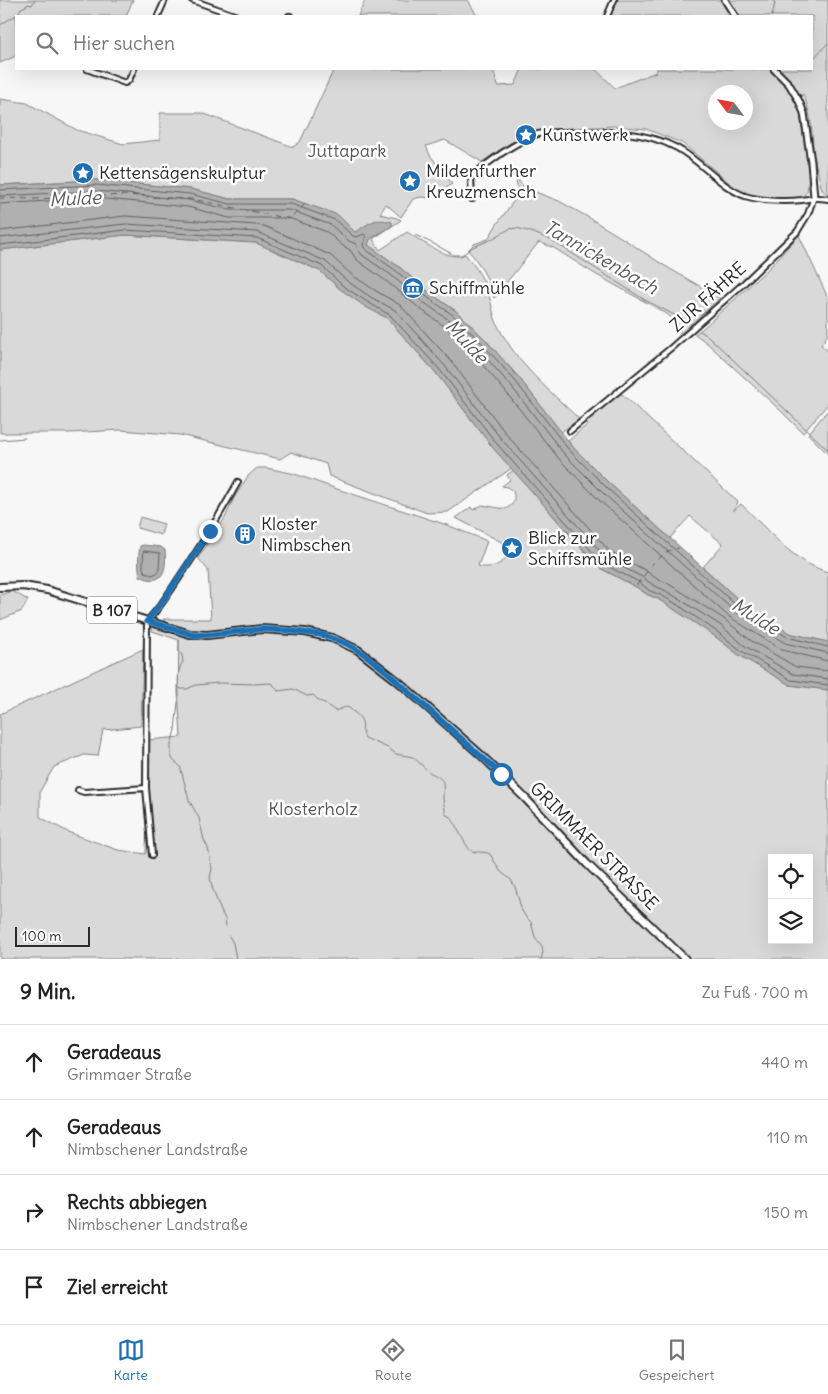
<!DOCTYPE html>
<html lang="de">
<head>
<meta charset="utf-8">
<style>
  body { margin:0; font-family:Delius,sans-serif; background:#f6f6f6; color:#222 }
  .controls { position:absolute; right:15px; bottom:15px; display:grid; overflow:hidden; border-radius:0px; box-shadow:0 5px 20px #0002 }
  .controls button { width:45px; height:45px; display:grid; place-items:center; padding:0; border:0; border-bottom:1px solid #e0e0e0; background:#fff; color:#222; font:25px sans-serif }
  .compass { position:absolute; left:708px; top:85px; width:45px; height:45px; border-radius:50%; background:#fff; box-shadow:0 5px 20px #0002; rotate:302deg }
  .scale { position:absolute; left:15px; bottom:12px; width:75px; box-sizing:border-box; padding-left:5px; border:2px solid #2b2b2b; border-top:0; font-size:14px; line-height:18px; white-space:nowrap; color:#2b2b2b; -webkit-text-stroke:4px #fff; paint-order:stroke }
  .stop { position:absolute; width:15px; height:15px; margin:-11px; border:4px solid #1f6fb2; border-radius:50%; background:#fff }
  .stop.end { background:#1f6fb2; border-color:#fff; box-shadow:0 1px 5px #0008 }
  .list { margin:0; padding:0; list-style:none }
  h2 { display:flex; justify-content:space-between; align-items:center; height:65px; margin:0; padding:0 20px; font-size:21px }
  h2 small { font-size:16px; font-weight:400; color:#767676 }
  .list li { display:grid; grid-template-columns:32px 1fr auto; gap:15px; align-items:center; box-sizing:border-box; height:75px; padding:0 20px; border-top:1px solid #e0e0e0 }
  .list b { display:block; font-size:19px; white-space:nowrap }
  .list p { margin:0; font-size:16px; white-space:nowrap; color:#767676 }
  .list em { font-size:16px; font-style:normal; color:#767676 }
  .icon { flex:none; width:28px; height:28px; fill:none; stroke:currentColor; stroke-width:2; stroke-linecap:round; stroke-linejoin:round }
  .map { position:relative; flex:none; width:828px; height:959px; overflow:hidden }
  .search { position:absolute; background:#fff; box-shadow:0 5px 20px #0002; left:15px; right:15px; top:15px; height:55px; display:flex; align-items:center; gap:12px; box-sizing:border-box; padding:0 18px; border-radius:0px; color:#767676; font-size:19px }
  .sheet { height:365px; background:#fff }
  nav { display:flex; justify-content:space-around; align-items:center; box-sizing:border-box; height:70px; border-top:1px solid #e0e0e0; background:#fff; font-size:14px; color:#767676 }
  nav a { display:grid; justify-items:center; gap:2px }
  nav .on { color:#1f6fb2 }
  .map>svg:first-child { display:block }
  .green { fill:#d9d9d9; stroke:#828282; fill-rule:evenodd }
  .water { fill:#b0b0b0; stroke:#7b7b7b }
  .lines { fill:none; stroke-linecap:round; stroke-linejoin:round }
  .shore { stroke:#606060; stroke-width:1 }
  .stream { stroke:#7b7b7b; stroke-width:1 }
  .ferry { stroke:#5a5a5a; stroke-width:1; stroke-dasharray:6 5; stroke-linecap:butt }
  .minor-casing { stroke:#2b2b2b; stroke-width:8 }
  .tertiary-casing { stroke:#2b2b2b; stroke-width:9 }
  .primary-casing { stroke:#2b2b2b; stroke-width:10 }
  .minor { stroke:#fff; stroke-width:4 }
  .tertiary { stroke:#fff; stroke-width:5 }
  .primary { stroke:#fff; stroke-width:6 }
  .route { stroke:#1f6fb2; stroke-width:6 }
  .labels { text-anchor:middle; stroke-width:5; stroke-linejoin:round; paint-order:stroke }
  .shield { fill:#fff; stroke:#6b6b6b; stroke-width:1 }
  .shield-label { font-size:16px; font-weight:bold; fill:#2b2b2b }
  .poi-label { font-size:18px; fill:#2b2b2b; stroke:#fff; text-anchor:start }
  .park-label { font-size:18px; fill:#565656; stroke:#fff }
  .street-label { font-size:18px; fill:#2b2b2b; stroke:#fff }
  .water-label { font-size:19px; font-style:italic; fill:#5a5a5a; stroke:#fff }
</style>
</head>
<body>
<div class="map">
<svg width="828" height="959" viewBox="0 0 828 959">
  <rect width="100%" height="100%" fill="#f7f7f7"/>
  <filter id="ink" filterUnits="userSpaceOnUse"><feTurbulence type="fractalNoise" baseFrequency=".02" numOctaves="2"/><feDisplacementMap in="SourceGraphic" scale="10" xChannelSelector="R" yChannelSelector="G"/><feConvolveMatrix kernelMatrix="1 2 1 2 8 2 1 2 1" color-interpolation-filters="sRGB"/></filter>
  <g filter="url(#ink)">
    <path class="green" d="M 0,0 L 133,0 L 126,16 L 16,16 L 16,56 L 0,63 Z
      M 365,0 L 468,0 L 477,16 L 358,16 Z
      M 614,0 L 828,0 L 828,195 L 822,190 L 812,149 L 813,148 C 812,129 811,112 803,94 L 798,100 L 809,177 L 807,192 L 800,199 L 763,198 L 745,196 L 734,189 L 726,180 L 682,143 L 646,129 L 614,126 L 553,129 L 535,131 L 510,143 L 482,162 L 445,140 L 426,146 L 430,155 L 452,184 L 433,198 L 421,197 L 413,199 L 401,217 L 386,204 L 380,214 L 397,218 L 401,220 L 373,239 L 380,250 L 407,232 C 420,240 451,263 465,254 C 476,267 483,277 488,293 C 492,304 493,316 498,326 C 517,364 549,390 579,419 L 561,432 L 520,379 L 484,338 L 456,311 L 430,293 L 398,266 L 368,245 L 370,239 L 380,233 L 376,220 L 355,232 L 337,215 L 292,199 L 230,199 L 191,189 L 96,180 L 0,185 L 0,99 L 27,103 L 77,130 L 123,144 L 160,140 L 160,113 L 202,113 L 293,147 L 300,142 L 334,69 L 493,69 L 498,86 L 515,85 L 522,69 L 595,69 L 615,88 L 656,72 L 656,69 L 812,69 L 812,16 L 607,16 ZM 716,92 L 746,92 L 746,122 L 716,122 Z
      M 516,178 L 525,188 L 559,201 L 586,216 L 622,238 L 665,266 L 720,298 L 680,334 L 680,330 L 677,323 L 667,314 L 595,274 L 554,248 L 539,242 L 494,298 C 488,278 481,265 468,250 L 474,244 L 488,239 L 497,224 L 518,195 Z
      M 125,235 L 257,243 L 320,271 L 340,289 L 366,307 L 387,318 L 436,373 L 493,448 L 512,468 L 448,512 L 427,513 L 329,476 L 326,464 L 291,452 L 280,459 L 180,435 L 121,430 L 69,433 L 0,433 L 0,250 Z
      M 799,235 L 828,298 L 828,334 L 821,345 L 828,351 L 828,404 L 803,433 L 782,412 L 707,343 L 695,334 L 702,329 L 769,268 Z
      M 622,394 L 738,502 L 733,511 L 741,504 L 742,505 C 768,529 792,562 828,572 L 828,642 L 789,633 L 741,602 L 703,567 L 723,544 L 690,516 L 670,538 L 611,485 L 573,447 L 568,441 L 587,425 L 583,419 L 607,400 Z
      M 828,410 L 828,454 L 808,434 Z
      M 257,468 L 267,468 L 295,474 L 334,488 L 447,525 L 487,541 L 478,566 C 490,569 502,566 508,554 L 503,550 L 505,544 L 456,518 L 471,507 L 473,510 L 482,505 L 505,509 C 514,505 516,500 513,491 L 507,487 L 502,486 L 510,480 L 507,475 L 514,470 L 573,539 L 600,568 L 636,587 L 648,595 L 658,599 L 675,610 L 713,635 L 739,655 L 790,685 L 828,690 L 828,959 L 689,959 L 401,680 C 386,668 372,655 356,645 C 309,618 252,628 202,633 C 190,632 170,630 163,619 L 211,619 L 208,570 L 198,558 L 225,518 L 234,498 L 248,476 ZM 772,858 L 809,858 L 809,940 L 772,940 Z
      M 140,517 L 164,524 L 161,535 L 137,528 Z
      M 12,591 L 28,600 L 22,611 L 0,620 L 0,595 Z
      M 153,627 L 193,637 L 262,632 L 292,633 L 331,640 L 352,650 L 398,684 L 480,757 L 673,950 L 678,959 L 0,959 L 0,714 L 143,649 L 141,726 L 103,730 L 98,756 L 84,755 L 54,767 L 40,791 L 40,817 L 68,832 L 118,850 L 146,854 L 148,740 L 181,737 L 178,692 L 179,640 L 152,631 Z"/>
    <path class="water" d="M 96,180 L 191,189 L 230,199 L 292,199 L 338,215 L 355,232 C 371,223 373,217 392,222 L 392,226 L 370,239 L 368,245 L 398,266 L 430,293 L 456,311 L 484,338 L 520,379 L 573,447 L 611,485 L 741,602 L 789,633 L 828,642 L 828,690 L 790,685 L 739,655 L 713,635 L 675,610 L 658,599 L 648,595 L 636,587 L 600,568 L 493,448 L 436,373 L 387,318 L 366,307 L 340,289 L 320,271 L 256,243 L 125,235 L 0,250 L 0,185 Z
      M 143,545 L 161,547 L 165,550 C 167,568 164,588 140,576 C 138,567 138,556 140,546 Z"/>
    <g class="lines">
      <path class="shore" d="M 0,190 L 96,185 L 190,194 L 230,204 L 291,204 L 335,220 L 353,236 L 357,237 L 364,234 L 366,236 L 363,245 L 365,249 L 395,270 L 427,297 L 453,315 L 481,342 L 516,382 L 569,450 L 608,489 L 737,606 L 787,637 L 828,647
        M 0,196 L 96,191 L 189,200 L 230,210 L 290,210 L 331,225 L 349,241 L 356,244 L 358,250 L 362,255 L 391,275 L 423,302 L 449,320 L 476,346 L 511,386 L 565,455 L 604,494 L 733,610 L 785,643 L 828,653
        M 0,204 L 96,198 L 188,207 L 229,218 L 289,218 L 327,232 L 343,246 L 350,250 L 357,260 L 386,281 L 419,308 L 444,326 L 471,351 L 505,391 L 560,460 L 598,499 L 728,616 L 782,650 L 828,661
        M 0,231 L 125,216 L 257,225 L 264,226 L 330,255 L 352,275 L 376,291 L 400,305 L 451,361 L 507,435 L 611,553 L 645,570 L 657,579 L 667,583 L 685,594 L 724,619 L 750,640 L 796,667 L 828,671
        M 0,238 L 125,224 L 257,232 L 325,261 L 347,281 L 372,298 L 395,310 L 445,366 L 502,440 L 607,559 L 642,577 L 653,585 L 664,590 L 681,600 L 720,625 L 745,646 L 793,674 L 828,679
        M 0,245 L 125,230 L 257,238 L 322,266 L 343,286 L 369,303 L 390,315 L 440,370 L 497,444 L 603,564 L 639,582 L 650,591 L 661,595 L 678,605 L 716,631 L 742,651 L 791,680 L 828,685
        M 144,551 L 160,553 L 159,571 L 157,573 L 152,575 L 145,572 L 143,568 Z"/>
      <path class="stream" d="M 772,16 L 775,3 L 773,0
        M 0,25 L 18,14 L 21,8 L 26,6 L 28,4 L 32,5 L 35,0
        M 812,60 L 828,43
        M 415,235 L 434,244 L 454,255 L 462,255 L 473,247 L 490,240 L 509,229 L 517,228 L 531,232 L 551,240 L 645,300 L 692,324
        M 700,331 L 708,336 L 828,450
        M 0,440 L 25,438
        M 178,687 L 181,689 L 187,689 L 196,685 L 219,683 L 256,684 L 268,683 L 273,684 L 278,691 L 293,689 L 307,696 L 313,695 L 319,701 L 325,703 L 335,711 C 338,710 344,707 347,707 C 350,708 352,711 354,712 C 368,723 359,726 365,738 L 388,748 L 396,754 L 413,757 L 426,769
        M 179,696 C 179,684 176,671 183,662 L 182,655 L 179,651 L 179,639
        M 178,702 L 175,730 L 171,745 L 171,755 L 173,760 L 180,766 L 189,800 L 199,818 L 204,840 L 208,848 L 212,869 L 210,878 L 213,890 L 221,911 L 225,919 L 226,926
        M 429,772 C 447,781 443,780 443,798 C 443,804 446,808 445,814 L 452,818 C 453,821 468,849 470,850 C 474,853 484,851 490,854 L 500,871 L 511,880 L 515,887 L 522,911 L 525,916 L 531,922 L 535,937 L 542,946 L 543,952 L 541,959
        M 229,936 L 233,943 L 236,959"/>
      <path class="ferry" d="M 0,198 L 35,199 L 128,195 L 164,198 L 191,199 L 290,219 L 304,205 L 305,203
        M 637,585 L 653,563 L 668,551 L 679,548"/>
      <g class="minor-casing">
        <path id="minor" d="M 192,0 L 237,16
          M 158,16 L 165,0
          M 289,16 L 290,16
          M 607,16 L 614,0
          M 87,69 L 125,83 L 129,80 L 134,69
          M 472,199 L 471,177 C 488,162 514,143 535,135 C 545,131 558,133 569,132 C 606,131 643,130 677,148 C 701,161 719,186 745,196 C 761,201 785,202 802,200 C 813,198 816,197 828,199
          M 570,431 L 672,347 L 744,283 L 797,232 L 808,214 L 814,197
          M 78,790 L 84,792 L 146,788
          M 152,855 L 146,788 L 147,621 C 160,608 169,593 179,578 C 200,547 220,515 238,482"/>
      </g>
      <g class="tertiary-casing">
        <path id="tertiary" d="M 725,0 L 735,16
          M 774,69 L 789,84 L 799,101 L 804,113 L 811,162 L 814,197"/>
      </g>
      <g class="primary-casing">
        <path id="primary" d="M 0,587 L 23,586 L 47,590 L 190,634 L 207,635 L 262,629 L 305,632 L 332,638 L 358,650 L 399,682 L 481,755 L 525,798 L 587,864 L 685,959"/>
      </g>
      <use href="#minor" class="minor"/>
      <use href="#tertiary" class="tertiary"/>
      <use href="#primary" class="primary"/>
    </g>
  </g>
  <g class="lines" filter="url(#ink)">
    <path class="route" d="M 210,531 L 163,601 L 147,621 L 194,635 L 207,635 L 262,629 L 292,631 L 323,635 L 347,644 L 364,654 L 387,672 L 501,774"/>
  </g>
  <defs>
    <g id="sight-disc" transform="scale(1.125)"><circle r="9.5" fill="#1f6fb2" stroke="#fff"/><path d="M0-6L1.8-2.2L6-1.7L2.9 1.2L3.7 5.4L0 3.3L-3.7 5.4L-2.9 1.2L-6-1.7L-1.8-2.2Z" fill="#fff"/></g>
    <g id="museum-disc" transform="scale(1.125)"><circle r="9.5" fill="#1f6fb2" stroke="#fff"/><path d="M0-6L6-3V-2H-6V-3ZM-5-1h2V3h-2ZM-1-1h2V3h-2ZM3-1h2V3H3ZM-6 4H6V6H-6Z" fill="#fff"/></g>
    <g id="building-disc" transform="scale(1.125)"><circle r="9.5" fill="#1f6fb2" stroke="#fff"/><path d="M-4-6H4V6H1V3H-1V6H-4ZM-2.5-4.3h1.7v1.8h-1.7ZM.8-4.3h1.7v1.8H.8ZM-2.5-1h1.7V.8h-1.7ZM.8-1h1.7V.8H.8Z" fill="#fff"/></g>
  </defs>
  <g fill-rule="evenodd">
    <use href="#sight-disc" x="526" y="135"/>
    <use href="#sight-disc" x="83" y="173"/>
    <use href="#sight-disc" x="410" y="181"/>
    <use href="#museum-disc" x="413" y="288"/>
    <use href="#building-disc" x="245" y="534"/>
    <use href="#sight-disc" x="512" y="548"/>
  </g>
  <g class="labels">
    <rect class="shield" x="87" y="596.5" width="50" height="27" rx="4"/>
    <g class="shield-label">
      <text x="112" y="616">B 107</text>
    </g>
    <g class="poi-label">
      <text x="542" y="141">Kunstwerk</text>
      <text x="426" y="177">Mildenfurther<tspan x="426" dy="21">Kreuzmensch</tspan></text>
      <text x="99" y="179">Kettensägenskulptur</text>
      <text x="429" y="294">Schiffmühle</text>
      <text x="261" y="530">Kloster<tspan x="261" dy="21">Nimbschen</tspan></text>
      <text x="528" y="544">Blick zur<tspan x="528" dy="21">Schiffsmühle</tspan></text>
    </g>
    <g class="park-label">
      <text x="347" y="157">Juttapark</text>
      <text x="313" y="815">Klosterholz</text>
    </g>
    <g class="street-label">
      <text transform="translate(708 297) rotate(-42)" y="6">ZUR FÄHRE</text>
      <text transform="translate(594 846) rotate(45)" y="6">GRIMMAER STRASSE</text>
    </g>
    <g class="water-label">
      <text transform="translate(75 198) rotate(-3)" y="7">Mulde</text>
      <text transform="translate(601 257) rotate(30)" y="7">Tannickenbach</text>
      <text transform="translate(467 341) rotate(47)" y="7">Mulde</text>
      <text transform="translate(756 616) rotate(32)" y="7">Mulde</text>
    </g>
  </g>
</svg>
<div class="controls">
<button><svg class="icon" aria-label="locate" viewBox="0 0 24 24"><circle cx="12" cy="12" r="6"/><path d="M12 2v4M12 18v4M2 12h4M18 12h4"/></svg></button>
<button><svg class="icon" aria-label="layers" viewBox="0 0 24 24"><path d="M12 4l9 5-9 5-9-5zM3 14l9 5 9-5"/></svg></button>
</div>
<svg class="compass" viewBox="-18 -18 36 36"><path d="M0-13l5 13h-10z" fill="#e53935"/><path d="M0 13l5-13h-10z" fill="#767676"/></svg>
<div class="scale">100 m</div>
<div class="stop" style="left:501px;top:774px"></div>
<div class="stop end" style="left:210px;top:531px"></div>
<div class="search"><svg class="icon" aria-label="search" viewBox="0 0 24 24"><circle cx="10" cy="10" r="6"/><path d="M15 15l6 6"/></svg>Hier suchen</div>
</div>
<section class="sheet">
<h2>9 Min.<small>Zu Fuß · 700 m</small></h2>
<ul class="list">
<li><svg class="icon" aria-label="ahead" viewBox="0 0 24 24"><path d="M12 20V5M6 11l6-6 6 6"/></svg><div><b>Geradeaus</b><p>Grimmaer Straße</p></div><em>440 m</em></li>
<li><svg class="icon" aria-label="ahead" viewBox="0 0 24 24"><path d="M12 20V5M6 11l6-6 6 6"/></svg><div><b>Geradeaus</b><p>Nimbschener Landstraße</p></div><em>110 m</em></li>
<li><svg class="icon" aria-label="right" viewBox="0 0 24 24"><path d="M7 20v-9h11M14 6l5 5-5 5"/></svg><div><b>Rechts abbiegen</b><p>Nimbschener Landstraße</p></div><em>150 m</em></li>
<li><svg class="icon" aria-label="arrive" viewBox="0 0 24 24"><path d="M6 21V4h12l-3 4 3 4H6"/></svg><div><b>Ziel erreicht</b></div></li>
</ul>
</section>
<nav>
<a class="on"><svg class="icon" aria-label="map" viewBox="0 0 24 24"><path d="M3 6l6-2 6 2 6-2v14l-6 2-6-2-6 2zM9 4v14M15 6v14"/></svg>Karte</a>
<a><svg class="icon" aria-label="directions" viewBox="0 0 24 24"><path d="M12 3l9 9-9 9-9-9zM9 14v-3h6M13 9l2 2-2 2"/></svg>Route</a>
<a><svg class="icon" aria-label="saved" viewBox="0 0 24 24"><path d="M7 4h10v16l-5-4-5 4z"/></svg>Gespeichert</a>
</nav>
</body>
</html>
